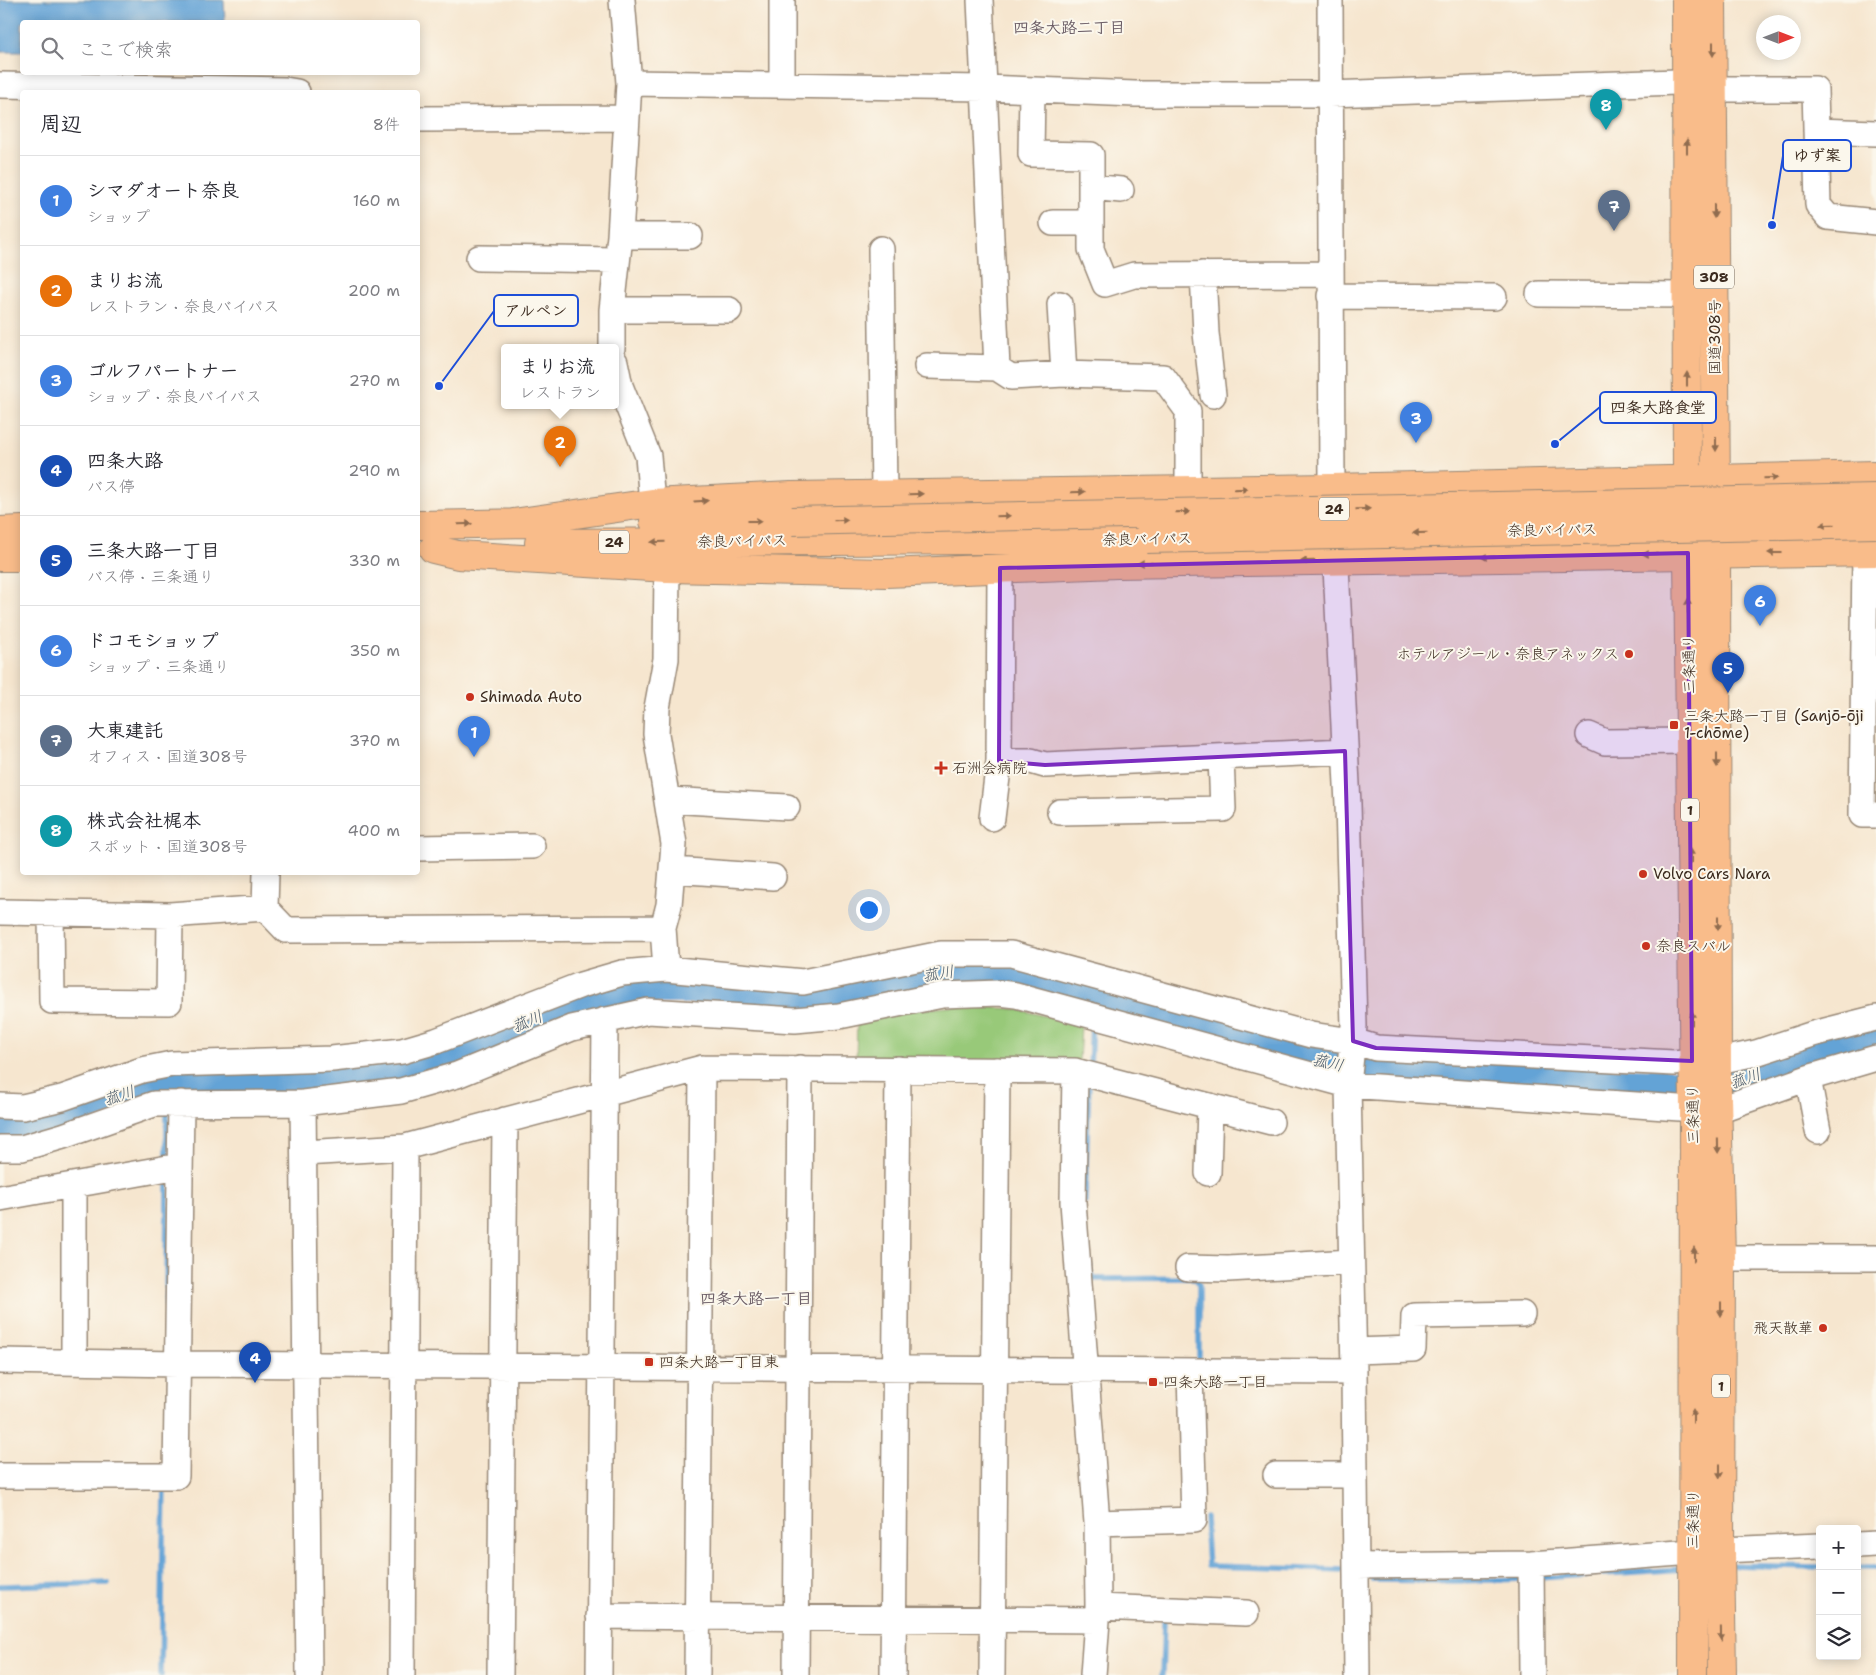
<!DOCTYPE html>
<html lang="ja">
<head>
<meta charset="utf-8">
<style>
  body { margin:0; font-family:"Shantell Sans","Klee One",sans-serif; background:#f7f7f7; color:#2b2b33 }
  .controls { position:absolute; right:15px; bottom:15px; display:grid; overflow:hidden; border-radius:5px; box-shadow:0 2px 12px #0003 }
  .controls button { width:45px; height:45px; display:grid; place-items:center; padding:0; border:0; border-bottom:1px solid #e1e1e2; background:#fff; color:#2b2b33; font:25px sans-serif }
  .compass { position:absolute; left:1756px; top:15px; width:45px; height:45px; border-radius:50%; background:#fff; box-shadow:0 2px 12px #0003; rotate:90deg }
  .you { position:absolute; left:868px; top:909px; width:18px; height:18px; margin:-12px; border:4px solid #fff; border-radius:50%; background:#1a73e8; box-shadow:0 0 0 8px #1a73e833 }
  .badge { display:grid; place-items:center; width:32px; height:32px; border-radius:50%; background:#2563eb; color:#fff; font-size:16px; font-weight:700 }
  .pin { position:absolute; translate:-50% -41px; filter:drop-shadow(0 1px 2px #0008) }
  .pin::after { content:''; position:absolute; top:26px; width:18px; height:15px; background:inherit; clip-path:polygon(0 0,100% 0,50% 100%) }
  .popup { position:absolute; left:501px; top:344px; width:118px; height:65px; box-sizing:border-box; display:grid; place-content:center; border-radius:5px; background:#fff; filter:drop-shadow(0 1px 4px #0005); font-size:16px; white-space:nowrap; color:#7c7c81 }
  .popup b { font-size:19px; color:#2b2b33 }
  .popup::after { content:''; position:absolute; left:50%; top:100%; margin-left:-10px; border:10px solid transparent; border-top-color:#fff }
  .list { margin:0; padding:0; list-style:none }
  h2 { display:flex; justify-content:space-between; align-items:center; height:65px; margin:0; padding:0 20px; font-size:21px }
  h2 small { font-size:16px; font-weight:400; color:#7c7c81 }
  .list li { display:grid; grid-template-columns:32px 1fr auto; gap:15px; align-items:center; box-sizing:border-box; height:90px; padding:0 20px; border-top:1px solid #e1e1e2 }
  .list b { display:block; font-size:19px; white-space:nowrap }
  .list p { margin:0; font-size:16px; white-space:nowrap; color:#7c7c81 }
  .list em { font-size:16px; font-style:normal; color:#7c7c81 }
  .icon { flex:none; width:28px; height:28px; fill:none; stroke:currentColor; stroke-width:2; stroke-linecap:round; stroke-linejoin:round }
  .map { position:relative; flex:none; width:1876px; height:1675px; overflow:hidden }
  .search { position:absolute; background:#fff; box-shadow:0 2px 12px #0003; left:20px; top:20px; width:400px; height:55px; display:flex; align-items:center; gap:12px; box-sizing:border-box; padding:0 18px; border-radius:5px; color:#7c7c81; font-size:19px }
  .panel { position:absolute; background:#fff; box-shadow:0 2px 12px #0003; left:20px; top:90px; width:400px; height:785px; border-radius:5px }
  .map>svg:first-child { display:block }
  .green { fill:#98c979; stroke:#6a7a4c }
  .water { fill:#63a3d6; stroke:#4f667a }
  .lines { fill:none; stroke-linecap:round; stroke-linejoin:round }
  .stream { stroke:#63a3d6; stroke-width:5.5 }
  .river { stroke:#63a3d6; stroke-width:32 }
  .minor-casing { stroke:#988876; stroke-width:28 }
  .major-casing { stroke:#988876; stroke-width:30 }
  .highway-casing { stroke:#988876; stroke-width:30 }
  .minor { stroke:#fff; stroke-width:25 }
  .major { stroke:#f9bc8a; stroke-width:28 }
  .highway { stroke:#f9bc8a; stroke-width:28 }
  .highway-bridge-casing { stroke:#988876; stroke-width:30; stroke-linecap:butt }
  .highway-bridge { stroke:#f9bc8a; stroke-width:28 }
  .oneway { fill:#906c4f }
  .marked { fill:#7b2cbf; fill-opacity:0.2; stroke:#7b2cbf; stroke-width:4; stroke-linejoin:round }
  .poi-dot { fill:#c8321e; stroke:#fbf7ec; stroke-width:2 }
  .labels { text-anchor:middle; stroke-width:4; stroke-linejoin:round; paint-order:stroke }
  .shield { fill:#fbf7ec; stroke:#75685c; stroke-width:1 }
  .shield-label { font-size:14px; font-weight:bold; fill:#3b2a1e }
  .street-label { font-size:15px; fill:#3b2a1e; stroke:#fbf7ec }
  .poi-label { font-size:15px; fill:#3b2a1e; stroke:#fbf7ec; text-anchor:start }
  .neighbourhood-label { font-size:16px; font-weight:bold; fill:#6a5c65; stroke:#fbf7ec }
  .water-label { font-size:16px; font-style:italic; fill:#4b5a68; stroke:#fbf7ec }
  .leader { fill:none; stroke:#1d4ed8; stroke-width:2 }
  .callout-dot { fill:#1d4ed8; stroke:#fbf7ec; stroke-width:2 }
  .callout { fill:#fbf7ec; stroke:#1d4ed8; stroke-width:2 }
  .callout-label { font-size:16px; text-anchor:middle; font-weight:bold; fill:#3b2a1e }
</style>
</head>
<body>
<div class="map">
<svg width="1876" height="1675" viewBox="0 0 1876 1675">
  <rect width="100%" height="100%" fill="#fbf7ec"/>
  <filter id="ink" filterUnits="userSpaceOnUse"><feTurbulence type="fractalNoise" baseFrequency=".02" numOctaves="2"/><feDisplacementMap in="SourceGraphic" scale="10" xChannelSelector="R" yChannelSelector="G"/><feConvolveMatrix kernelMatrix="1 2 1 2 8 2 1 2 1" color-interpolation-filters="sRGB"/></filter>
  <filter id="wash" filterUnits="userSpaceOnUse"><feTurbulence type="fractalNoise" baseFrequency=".0096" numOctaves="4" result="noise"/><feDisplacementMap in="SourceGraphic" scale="20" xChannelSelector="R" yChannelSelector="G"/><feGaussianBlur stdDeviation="1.12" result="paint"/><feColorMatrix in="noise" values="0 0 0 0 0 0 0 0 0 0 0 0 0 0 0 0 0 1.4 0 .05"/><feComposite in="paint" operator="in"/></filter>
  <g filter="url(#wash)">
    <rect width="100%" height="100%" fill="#f6e6cf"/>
    <path class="green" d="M 957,1006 L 1016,1009 L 1081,1025 L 1079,1063 L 856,1060 L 857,1021 L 905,1011 Z"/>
    <path class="water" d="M 0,0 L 224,0 L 225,22 L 22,22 L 22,52 L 0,52 Z"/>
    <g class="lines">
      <path class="stream" d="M 1090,1069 L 1092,1021
        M 167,1098 L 167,1080
        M 167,1163 L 167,1110
        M 1085,1201 L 1089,1081
        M 1090,1265 L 1093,1279 L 1196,1278 L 1199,1285 L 1199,1358
        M 166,1305 L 167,1175
        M 1205,1517 L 1208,1566 L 1347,1570
        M 1727,1565 L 1820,1567
        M 1857,1568 L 1876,1568
        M 1537,1578 L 1685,1569
        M 1373,1580 L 1454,1581 L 1526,1579
        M 0,1586 L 108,1583
        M 161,1675 L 164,1482
        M 1162,1675 L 1164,1621"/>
      <path class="river" d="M 0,1124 L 49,1118 L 167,1080 L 318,1081 L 389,1072 L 438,1059 L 549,1011 L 636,988 L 691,988 L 782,999 L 825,998 L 936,971 L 970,968 L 1010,970 L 1033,975 L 1081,989 L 1094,999 L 1117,1008 L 1171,1018 L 1271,1051 L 1362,1069 L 1620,1084 L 1722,1086 L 1837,1044 L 1876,1034"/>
    </g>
  </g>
  <g filter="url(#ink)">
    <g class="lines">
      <g class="minor-casing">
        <path id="minor" d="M 980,0 L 997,368 L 1011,377 L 1064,374 L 1163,377 L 1188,411 L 1188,490
          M 1330,0 L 1332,488 L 1348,804 L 1354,1026 L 1348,1085 L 1354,1372 L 1357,1675
          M 629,83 L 985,88 L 1135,94 L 1329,94 L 1706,81
          M 0,85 L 285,90 L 297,92
          M 782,85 L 782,0
          M 1713,89 L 1815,89 L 1818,205 L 1828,217 L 1876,222
          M 1032,90 L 1031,154 L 1091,155 L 1091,249 L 1105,284 L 1134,275 L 1330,274
          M 418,119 L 627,118
          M 1816,131 L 1876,133
          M 1091,187 L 1121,190
          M 1053,223 L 1091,223
          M 620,236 L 690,236
          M 881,249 L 884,495
          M 479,258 L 616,260
          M 1203,274 L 1206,333 L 1213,395
          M 1539,294 L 1687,295
          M 1330,296 L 1494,297
          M 1060,304 L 1064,374
          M 612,310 L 729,310
          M 612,348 L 612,310 L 620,236 L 629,83 L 622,0
          M 615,362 L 620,386 L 648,456 L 652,503
          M 927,366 L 997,368
          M 1865,553 L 1862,815 L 1876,815
          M 1589,735 L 1605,742 L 1690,741
          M 999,761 L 1031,761 L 1045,765 L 1345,751
          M 669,800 L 787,807
          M 1060,812 L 1223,809 L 1221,757
          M 992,818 L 999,761 L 1000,568
          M 418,848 L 532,846
          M 673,870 L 773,877
          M 266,872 L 265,908 L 286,930 L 663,928
          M 0,912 L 170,915 L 265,908
          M 51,913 L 52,1001 L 169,1002 L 170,915
          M 666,969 L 663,928 L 669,905 L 674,844 L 656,734 L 657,708 L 666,659 L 667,568
          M 1718,1061 L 1756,1053 L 1813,1034 L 1876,1018
          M 1075,1071 L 1073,1202 L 1097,1523 L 1098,1607 L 1093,1675
          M 1808,1078 L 1818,1131
          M 303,1103 L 309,1675
          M 0,1106 L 23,1107 L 62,1098 L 142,1070 L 172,1064 L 332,1059 L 402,1051 L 436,1041 L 581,985 L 622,973 L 666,969 L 803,982 L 941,954 L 1011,954 L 1311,1035 L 1353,1041 L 1376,1048 L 1674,1063 L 1692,1061
          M 0,1148 L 22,1148 L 63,1136 L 154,1104 L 303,1103 L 401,1091 L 457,1075 L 572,1028 L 648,1011 L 795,1020 L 839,1016 L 942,995 L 999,993 L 1016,995 L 1348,1085 L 1694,1109 L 1718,1110 L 1808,1078 L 1876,1058
          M 304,1153 L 405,1147 L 702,1068 L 1075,1071 L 1271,1122
          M 1208,1173 L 1210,1106
          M 0,1198 L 179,1166
          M 1721,1258 L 1876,1258
          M 1188,1268 L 1228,1269 L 1351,1262
          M 1354,1351 L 1413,1349 L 1414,1316 L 1522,1314
          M 0,1361 L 178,1364 L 1354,1372
          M 74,1362 L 74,1186
          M 1276,1475 L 1355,1475
          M 0,1476 L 176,1476 L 181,1103
          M 1097,1523 L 1194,1520 L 1190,1372
          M 1857,1545 L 1876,1544
          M 1531,1564 L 1532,1675
          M 1356,1566 L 1531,1564 L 1720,1550 L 1820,1546
          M 1098,1607 L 1246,1613
          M 599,1616 L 1097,1620
          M 402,1675 L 405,1147
          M 500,1675 L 505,1120
          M 599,1675 L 605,1020
          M 697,1675 L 702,1068
          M 796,1675 L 800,1068
          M 893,1675 L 898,1069
          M 992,1675 L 997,1070"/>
      </g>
      <g class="major-casing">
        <path id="major" d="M 1688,553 L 1694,1109 L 1693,1675
          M 1716,554 L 1717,1097 L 1721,1258 L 1720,1550 L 1722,1675"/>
      </g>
      <g class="highway-casing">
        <path id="highway" d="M 1686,0 L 1687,498
          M 1712,0 L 1716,498
          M 654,521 L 792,521
          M 513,523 L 652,503 L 791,496 L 1332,488 L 1876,475
          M 418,525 L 531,523
          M 0,531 L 22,530
          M 539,543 L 1146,539
          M 433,549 L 458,555 L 667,568 L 886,573 L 1117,564 L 1876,552
          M 0,557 L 22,557"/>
      </g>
      <use href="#minor" class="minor"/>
      <use href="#major" class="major"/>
      <use href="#highway" class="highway"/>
      <g class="highway-bridge-casing">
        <path id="highway-bridge" d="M 792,521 L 1876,498
          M 1146,539 L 1876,524"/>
      </g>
      <use href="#highway-bridge" class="highway-bridge"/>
    </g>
    <defs><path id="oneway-solid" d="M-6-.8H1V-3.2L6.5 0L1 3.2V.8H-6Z" transform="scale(1.25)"/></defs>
    <g class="oneway">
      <use href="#oneway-solid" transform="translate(1713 49) rotate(90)"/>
      <use href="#oneway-solid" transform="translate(1687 146) rotate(-90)"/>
      <use href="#oneway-solid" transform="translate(1714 211) rotate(90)"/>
      <use href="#oneway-solid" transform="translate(1687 379) rotate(-90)"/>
      <use href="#oneway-solid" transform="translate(1716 444) rotate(90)"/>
      <use href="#oneway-solid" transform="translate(1771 478) rotate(-1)"/>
      <use href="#oneway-solid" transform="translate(1241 489) rotate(-1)"/>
      <use href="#oneway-solid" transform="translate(1078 492) rotate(-1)"/>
      <use href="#oneway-solid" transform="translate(916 494) rotate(-1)"/>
      <use href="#oneway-solid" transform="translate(701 501) rotate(-3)"/>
      <use href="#oneway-solid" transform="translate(1363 509) rotate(-1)"/>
      <use href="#oneway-solid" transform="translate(1183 512) rotate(-1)"/>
      <use href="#oneway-solid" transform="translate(1003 516) rotate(-1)"/>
      <use href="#oneway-solid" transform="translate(841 520) rotate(-1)"/>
      <use href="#oneway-solid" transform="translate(755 521)"/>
      <use href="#oneway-solid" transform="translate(465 524) rotate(-1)"/>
      <use href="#oneway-solid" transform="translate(1827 525) rotate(179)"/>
      <use href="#oneway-solid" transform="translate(1420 533) rotate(179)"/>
      <use href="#oneway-solid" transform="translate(658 542) rotate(179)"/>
      <use href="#oneway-solid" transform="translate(1775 553) rotate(180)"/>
      <use href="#oneway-solid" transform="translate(1650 554) rotate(179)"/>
      <use href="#oneway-solid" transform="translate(1488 557) rotate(179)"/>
      <use href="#oneway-solid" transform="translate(1308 561) rotate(179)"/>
      <use href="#oneway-solid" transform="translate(1145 563) rotate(179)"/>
      <use href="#oneway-solid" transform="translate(1688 606) rotate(-91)"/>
      <use href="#oneway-solid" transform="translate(1717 760) rotate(90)"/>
      <use href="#oneway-solid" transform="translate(1691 856) rotate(-90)"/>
      <use href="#oneway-solid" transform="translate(1718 923) rotate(90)"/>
      <use href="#oneway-solid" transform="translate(1692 1018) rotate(-90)"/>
      <use href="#oneway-solid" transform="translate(1718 1146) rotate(89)"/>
      <use href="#oneway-solid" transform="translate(1694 1254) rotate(-90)"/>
      <use href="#oneway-solid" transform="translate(1721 1309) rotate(90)"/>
      <use href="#oneway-solid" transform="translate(1693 1416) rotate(-90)"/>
      <use href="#oneway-solid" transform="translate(1720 1471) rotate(90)"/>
      <use href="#oneway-solid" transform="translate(1721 1634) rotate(89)"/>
    </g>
  </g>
  <path class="marked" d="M 1688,553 L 1692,1061 L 1376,1048 L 1353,1041 L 1345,751 L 1045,765 L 999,761 L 1000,568 Z"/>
  <g class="poi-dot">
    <circle cx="1629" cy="654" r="5"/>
    <circle cx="470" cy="697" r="5"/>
    <rect x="1669" y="720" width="10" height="10" rx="2.5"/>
    <path d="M938.5 760.5h5v5h5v5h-5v5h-5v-5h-5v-5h5z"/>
    <circle cx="1643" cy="874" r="5"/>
    <circle cx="1646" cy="946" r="5"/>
    <circle cx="1823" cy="1328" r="5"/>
    <rect x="644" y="1357" width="10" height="10" rx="2.5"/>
    <rect x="1148" y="1377" width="10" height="10" rx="2.5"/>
  </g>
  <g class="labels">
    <g class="shield">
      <rect x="1694" y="265.5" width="40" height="23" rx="4"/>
      <rect x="1319" y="497.5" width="30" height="23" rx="4"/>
      <rect x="599" y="530.5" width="30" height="23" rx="4"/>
      <rect x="1681" y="798.5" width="18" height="23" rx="4"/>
      <rect x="1712" y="1374.5" width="18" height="23" rx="4"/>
    </g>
    <g class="shield-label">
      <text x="1714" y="282">308</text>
      <text x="1334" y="514">24</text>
      <text x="614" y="547">24</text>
      <text x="1690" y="815">1</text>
      <text x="1721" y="1391">1</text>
    </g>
    <g class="street-label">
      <text transform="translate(1715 337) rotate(-90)" y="5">国道308号</text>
      <text transform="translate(1552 530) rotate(-1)" y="5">奈良バイパス</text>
      <text transform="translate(1147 539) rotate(-1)" y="5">奈良バイパス</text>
      <text transform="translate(742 541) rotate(-1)" y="5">奈良バイパス</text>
      <text transform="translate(1689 664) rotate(-91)" y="5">三条通り</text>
      <text transform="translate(1693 1114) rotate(-91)" y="5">三条通り</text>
      <text transform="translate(1693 1519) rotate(-90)" y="5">三条通り</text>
    </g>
    <g class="poi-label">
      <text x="1619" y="659" text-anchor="end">ホテルアジール・奈良アネックス</text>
      <text x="480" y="702">Shimada Auto</text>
      <text x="1684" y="721">三条大路一丁目 (Sanjō-ōji<tspan x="1684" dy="17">1-chōme)</tspan></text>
      <text x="952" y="773">石洲会病院</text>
      <text x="1653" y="879">Volvo Cars Nara</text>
      <text x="1656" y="951">奈良スバル</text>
      <text x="1813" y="1333" text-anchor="end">飛天散華</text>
      <text x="659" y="1367">四条大路一丁目東</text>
      <text x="1163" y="1387">四条大路一丁目</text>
    </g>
    <g class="neighbourhood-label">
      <text x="1069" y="33">四条大路二丁目</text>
      <text x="756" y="1304">四条大路一丁目</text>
    </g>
    <g class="water-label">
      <text transform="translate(938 973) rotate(-9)" y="6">菰川</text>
      <text transform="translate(527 1021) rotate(-23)" y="6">菰川</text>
      <text transform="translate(1328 1062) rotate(11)" y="6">菰川</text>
      <text transform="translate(1745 1078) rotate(-20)" y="6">菰川</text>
      <text transform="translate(119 1095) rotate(-18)" y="6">菰川</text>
    </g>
  </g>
  <path class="leader" d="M1772 225L1783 156M439 386L494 311M1555 444L1600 407"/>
  <g class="callout-dot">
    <circle cx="1772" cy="225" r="5"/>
    <circle cx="439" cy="386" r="5"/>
    <circle cx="1555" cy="444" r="5"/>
  </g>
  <g class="callout">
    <rect x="1783" y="140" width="68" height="31" rx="5"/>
    <rect x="494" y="295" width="84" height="31" rx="5"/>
    <rect x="1600" y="392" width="116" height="31" rx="5"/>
  </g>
  <g class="callout-label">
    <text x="1817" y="161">ゆず案</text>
    <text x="536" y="316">アルペン</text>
    <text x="1658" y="413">四条大路食堂</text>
  </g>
</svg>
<div class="controls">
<button>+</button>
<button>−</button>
<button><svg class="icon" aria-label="layers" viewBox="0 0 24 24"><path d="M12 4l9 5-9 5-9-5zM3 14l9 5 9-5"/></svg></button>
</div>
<svg class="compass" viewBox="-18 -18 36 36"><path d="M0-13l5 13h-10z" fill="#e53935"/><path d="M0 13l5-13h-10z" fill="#7c7c81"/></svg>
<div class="you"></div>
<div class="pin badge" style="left:474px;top:757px;background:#3f7fe0">1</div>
<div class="pin badge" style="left:560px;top:467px;background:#e8710a">2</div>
<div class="popup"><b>まりお流</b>レストラン</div>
<div class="pin badge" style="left:1416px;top:443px;background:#3f7fe0">3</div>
<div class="pin badge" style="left:255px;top:1383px;background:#1a4fb4">4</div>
<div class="pin badge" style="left:1728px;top:693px;background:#1a4fb4">5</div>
<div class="pin badge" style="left:1760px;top:626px;background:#3f7fe0">6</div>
<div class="pin badge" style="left:1614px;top:231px;background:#5c6f8a">7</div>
<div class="pin badge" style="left:1606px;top:130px;background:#0f9aa8">8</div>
<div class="search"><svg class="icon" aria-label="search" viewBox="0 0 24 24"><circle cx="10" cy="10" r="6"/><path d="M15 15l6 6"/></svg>ここで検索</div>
<section class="panel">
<h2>周辺<small>8件</small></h2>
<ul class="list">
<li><span class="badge" style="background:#3f7fe0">1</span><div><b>シマダオート奈良</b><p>ショップ</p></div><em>160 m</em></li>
<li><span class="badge" style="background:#e8710a">2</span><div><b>まりお流</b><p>レストラン · 奈良バイパス</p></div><em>200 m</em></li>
<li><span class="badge" style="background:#3f7fe0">3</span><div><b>ゴルフパートナー</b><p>ショップ · 奈良バイパス</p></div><em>270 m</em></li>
<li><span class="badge" style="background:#1a4fb4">4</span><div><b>四条大路</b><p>バス停</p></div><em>290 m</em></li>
<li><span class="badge" style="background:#1a4fb4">5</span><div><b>三条大路一丁目</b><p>バス停 · 三条通り</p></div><em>330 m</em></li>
<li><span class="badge" style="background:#3f7fe0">6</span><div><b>ドコモショップ</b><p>ショップ · 三条通り</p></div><em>350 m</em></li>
<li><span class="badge" style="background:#5c6f8a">7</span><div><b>大東建託</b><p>オフィス · 国道308号</p></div><em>370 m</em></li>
<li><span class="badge" style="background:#0f9aa8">8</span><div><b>株式会社梶本</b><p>スポット · 国道308号</p></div><em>400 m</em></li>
</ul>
</section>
</div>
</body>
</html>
